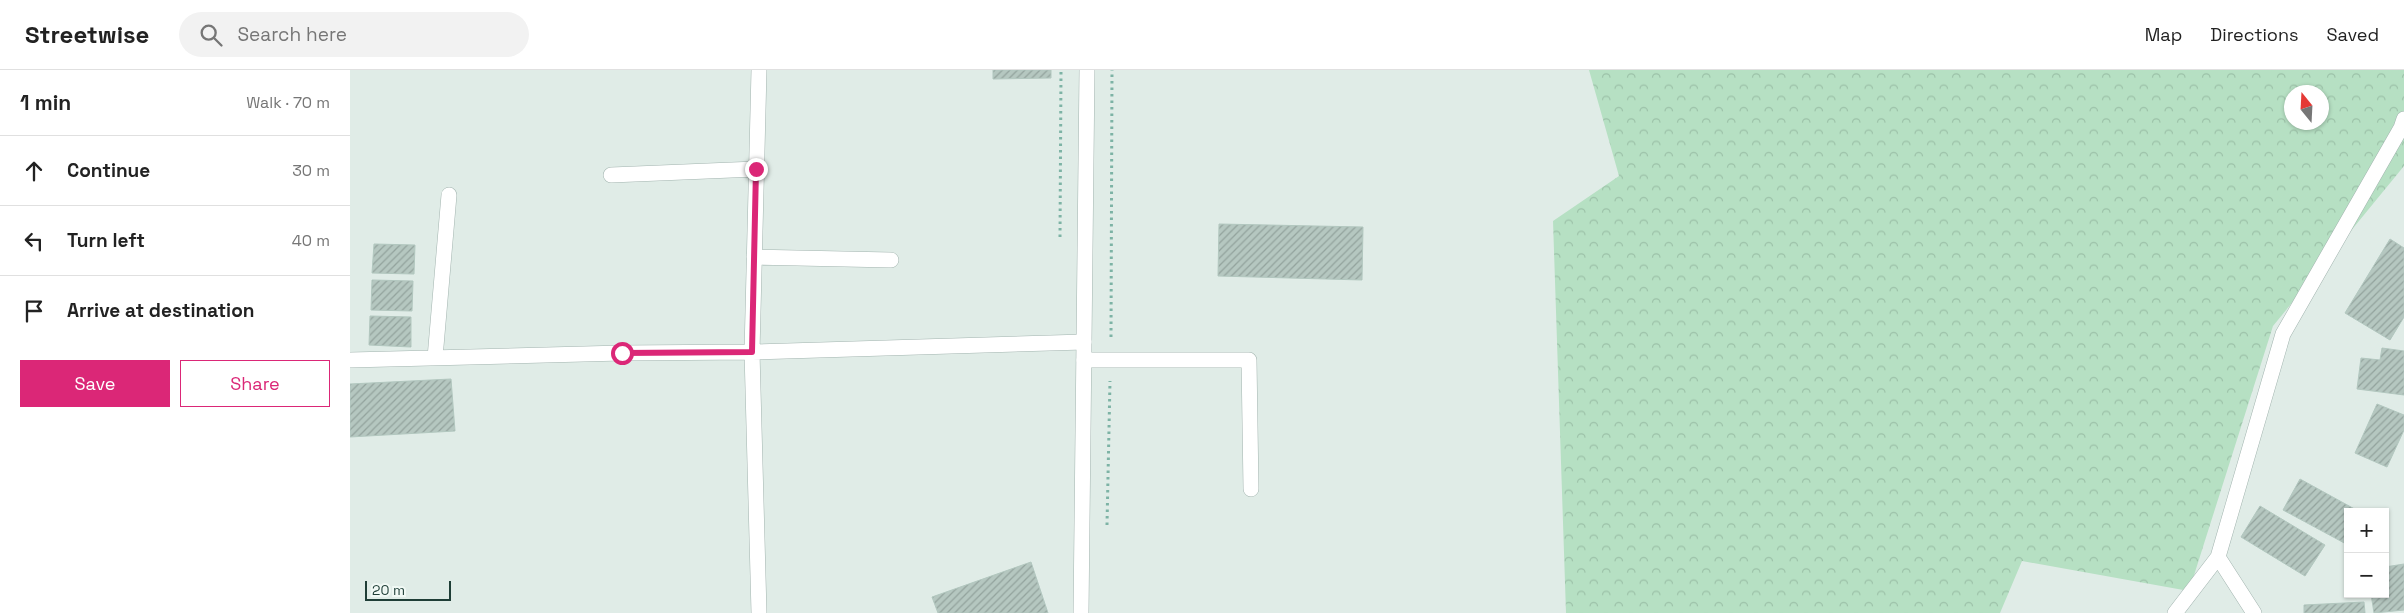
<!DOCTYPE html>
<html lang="en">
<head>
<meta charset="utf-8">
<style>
  body { margin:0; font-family:"Space Grotesk",sans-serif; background:#f2f2f2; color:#222 }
  .controls { position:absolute; right:15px; bottom:15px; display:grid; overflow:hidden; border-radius:0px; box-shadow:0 1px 4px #0004 }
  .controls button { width:45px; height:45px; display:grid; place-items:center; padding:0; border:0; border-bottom:1px solid #e0e0e0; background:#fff; color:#222; font:25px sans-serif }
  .compass { position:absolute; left:1934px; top:15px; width:45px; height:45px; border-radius:50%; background:#fff; box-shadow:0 1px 4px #0004; rotate:342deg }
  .scale { position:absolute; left:15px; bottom:12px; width:86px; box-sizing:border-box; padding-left:5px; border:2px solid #1f3e37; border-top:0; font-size:14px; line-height:18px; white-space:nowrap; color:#1f3e37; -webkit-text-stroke:4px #f1f9f5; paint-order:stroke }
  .stop { position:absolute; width:15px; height:15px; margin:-11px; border:4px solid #db2777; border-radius:50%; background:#fff }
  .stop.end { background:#db2777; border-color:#fff; box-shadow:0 1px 5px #0008 }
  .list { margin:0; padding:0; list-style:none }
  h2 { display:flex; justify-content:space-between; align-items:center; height:65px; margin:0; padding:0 20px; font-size:21px }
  h2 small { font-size:16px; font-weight:400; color:#767676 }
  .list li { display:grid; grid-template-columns:32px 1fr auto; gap:15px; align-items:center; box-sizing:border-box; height:70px; padding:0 20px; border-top:1px solid #e0e0e0 }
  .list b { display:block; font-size:19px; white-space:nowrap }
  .list em { font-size:16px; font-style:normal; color:#767676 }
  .actions { display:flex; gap:10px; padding:15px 20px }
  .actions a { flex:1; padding:11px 0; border:1px solid #db2777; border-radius:0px; text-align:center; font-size:18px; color:#db2777 }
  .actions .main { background:#db2777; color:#fff }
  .icon { flex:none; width:28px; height:28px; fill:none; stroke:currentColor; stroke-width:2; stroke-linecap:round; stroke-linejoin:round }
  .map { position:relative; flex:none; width:2054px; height:543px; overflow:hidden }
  header { display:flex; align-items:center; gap:30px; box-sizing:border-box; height:70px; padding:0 25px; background:#fff; border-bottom:1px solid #e0e0e0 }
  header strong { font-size:24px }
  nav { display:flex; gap:28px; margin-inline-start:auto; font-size:18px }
  .search { width:350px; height:45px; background:#f2f2f2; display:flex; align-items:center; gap:12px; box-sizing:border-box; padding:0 18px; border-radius:28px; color:#767676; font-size:19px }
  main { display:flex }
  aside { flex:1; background:#fff }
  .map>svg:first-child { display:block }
  .forest { fill:url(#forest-crowns); fill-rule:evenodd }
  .building { fill:url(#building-hatch); stroke:#b2c7bf }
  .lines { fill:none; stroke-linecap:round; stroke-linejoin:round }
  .minor-casing { stroke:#a2b4af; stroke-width:16 }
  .tertiary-casing { stroke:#a2b4af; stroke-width:16 }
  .path { stroke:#7db3a5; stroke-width:3; stroke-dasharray:2.5 4; stroke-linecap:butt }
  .minor { stroke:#fff; stroke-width:15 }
  .tertiary { stroke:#fff; stroke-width:15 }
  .route { stroke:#db2777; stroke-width:6 }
</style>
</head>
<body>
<header>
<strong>Streetwise</strong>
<div class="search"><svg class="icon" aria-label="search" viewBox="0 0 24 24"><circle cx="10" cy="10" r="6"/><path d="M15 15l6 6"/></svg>Search here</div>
<nav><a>Map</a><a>Directions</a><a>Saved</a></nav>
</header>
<main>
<aside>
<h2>1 min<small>Walk · 70 m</small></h2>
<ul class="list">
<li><svg class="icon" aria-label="ahead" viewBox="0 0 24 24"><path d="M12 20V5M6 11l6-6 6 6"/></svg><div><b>Continue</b></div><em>30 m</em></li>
<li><svg class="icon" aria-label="left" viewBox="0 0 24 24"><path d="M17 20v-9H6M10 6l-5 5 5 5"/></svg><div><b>Turn left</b></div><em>40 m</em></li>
<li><svg class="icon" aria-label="arrive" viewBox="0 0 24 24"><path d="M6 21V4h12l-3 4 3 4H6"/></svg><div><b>Arrive at destination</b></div></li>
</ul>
<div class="actions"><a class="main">Save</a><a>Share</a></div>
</aside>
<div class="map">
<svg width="2054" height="543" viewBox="0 0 2054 543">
  <defs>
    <pattern id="forest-crowns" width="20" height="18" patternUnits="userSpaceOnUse" patternTransform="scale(1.25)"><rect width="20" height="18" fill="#b6e0c3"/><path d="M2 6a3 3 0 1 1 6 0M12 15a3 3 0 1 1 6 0" fill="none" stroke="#9cc1a8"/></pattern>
    <pattern id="building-hatch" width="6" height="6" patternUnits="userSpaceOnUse" patternTransform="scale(1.25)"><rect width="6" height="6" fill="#b5c7c0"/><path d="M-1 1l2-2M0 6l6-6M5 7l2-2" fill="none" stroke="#93a39d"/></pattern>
  </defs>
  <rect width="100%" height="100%" fill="#e0ece7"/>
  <path class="forest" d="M 1239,0 L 2054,0 L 2054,96 L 1923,256 L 1839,521 L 1672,491 L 1650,543 L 1216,543 L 1203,151 L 1269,106 ZM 1942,22 L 1972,22 L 1972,52 L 1942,52 Z"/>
  <path class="building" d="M 643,0 L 701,0 L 701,8 L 643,9 Z
    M 869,154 L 1013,157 L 1012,210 L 868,206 Z
    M 2040,169 L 2054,178 L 2054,247 L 2040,270 L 1995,243 Z
    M 24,174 L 65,175 L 64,204 L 22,203 Z
    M 22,210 L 63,211 L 62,241 L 21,240 Z
    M 20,246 L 61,247 L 61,277 L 19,275 Z
    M 2032,278 L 2054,281 L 2054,325 L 2007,319 L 2011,288 L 2030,290 Z
    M 101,309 L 105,361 L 0,367 L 0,314 Z
    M 2027,334 L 2054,345 L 2054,360 L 2037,397 L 2005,383 Z
    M 1950,409 L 2010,442 L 1998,442 L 1998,475 L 1933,440 Z
    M 1910,436 L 1975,475 L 1955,506 L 1891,467 Z
    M 681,492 L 698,543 L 588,543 L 582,527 Z
    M 2054,494 L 2054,540 L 2024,543 L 2021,524 L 2035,524 L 2035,497 Z
    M 2014,532 L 2015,543 L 1954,543 L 1954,535 Z"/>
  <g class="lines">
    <g class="minor-casing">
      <path id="minor" d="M 409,0 L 402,282 L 409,543
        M 261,105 L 406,99
        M 404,187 L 541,190
        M 85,288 L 99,125
        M 0,290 L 272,283 L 402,282 L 734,272
        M 734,290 L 899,290 L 901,419
        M 1868,487 L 1904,543
        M 1825,543 L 1868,487 L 1933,264 L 2051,58 L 2054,49"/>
    </g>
    <g class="tertiary-casing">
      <path id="tertiary" d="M 731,543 L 737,0"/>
    </g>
    <path class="path" d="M 710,167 L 711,0
      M 761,267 L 762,0
      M 757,455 L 760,311"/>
    <use href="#minor" class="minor"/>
    <use href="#tertiary" class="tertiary"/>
  </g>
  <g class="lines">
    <path class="route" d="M 272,283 L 402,282 L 406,99"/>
  </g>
</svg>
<div class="controls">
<button>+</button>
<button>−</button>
</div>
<svg class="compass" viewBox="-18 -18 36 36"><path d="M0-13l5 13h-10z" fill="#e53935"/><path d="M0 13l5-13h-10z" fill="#767676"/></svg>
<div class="scale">20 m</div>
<div class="stop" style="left:272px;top:283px"></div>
<div class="stop end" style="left:406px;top:99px"></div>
</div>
</main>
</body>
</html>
